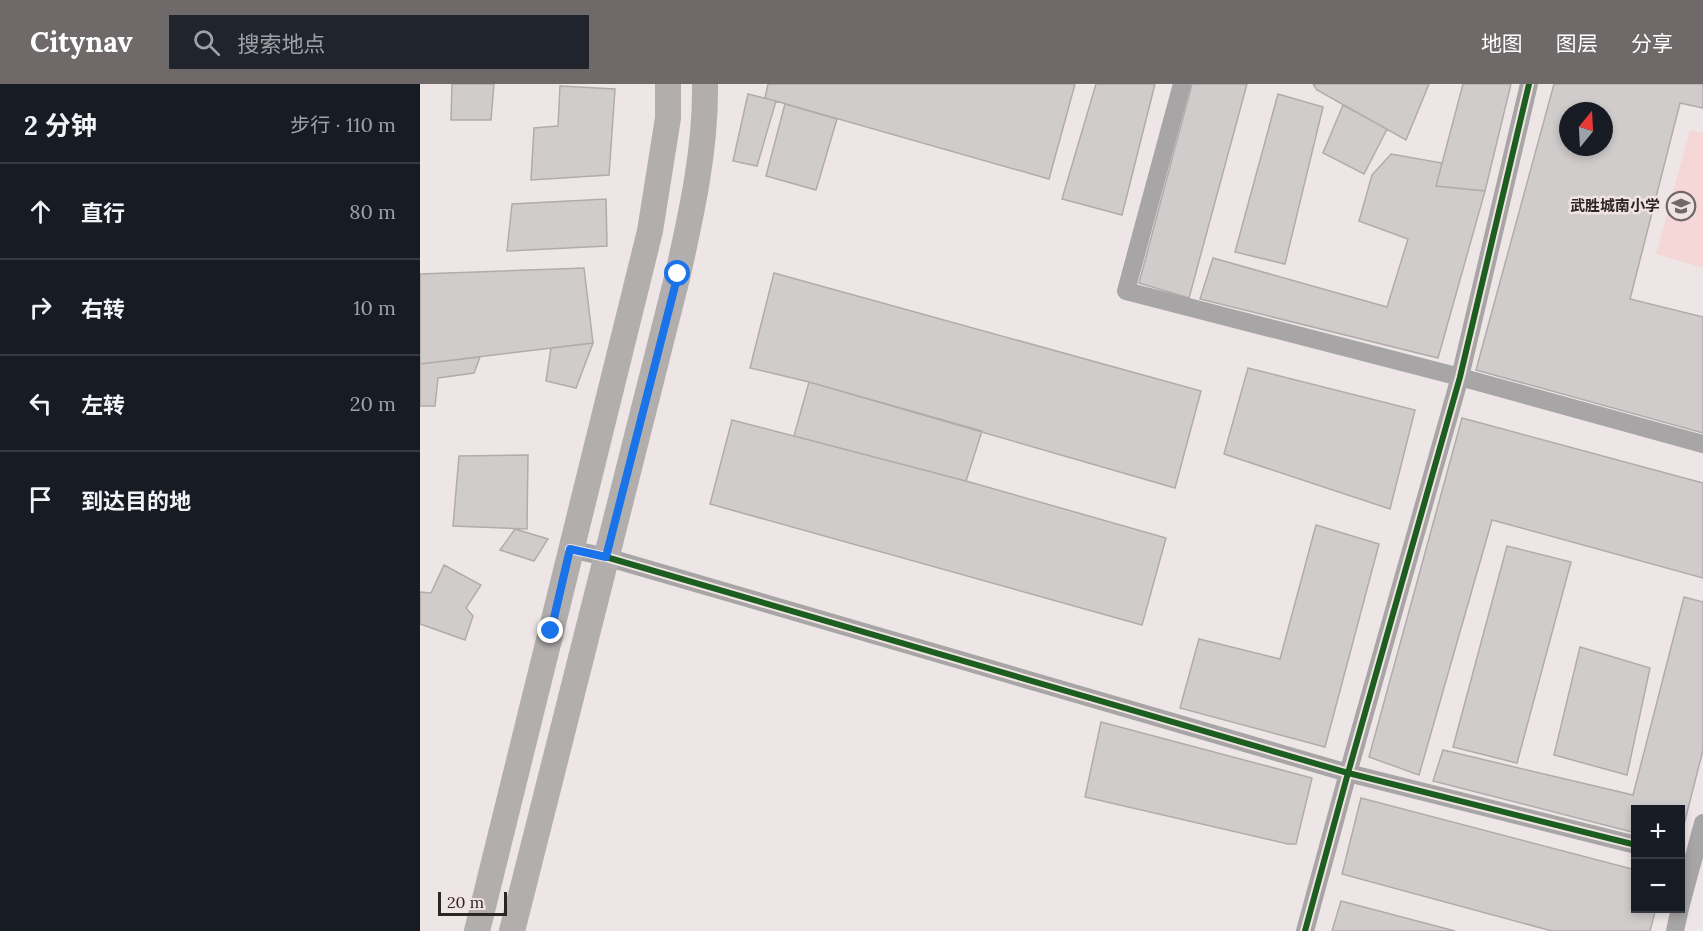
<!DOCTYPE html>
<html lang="zh">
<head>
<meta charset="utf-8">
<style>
  body { margin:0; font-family:Lora,"Noto Sans SC",serif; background:#20242c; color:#f1f3f6 }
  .controls { position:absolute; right:18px; bottom:18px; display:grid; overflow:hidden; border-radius:0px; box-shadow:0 3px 9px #0003 }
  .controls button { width:54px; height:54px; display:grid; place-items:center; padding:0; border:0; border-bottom:2px solid #363941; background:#171b24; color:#f1f3f6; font:30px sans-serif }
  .compass { position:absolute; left:1139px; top:18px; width:54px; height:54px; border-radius:50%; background:#171b24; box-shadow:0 3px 9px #0003; rotate:18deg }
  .scale { position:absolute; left:18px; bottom:15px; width:69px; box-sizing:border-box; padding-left:6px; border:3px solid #2b2626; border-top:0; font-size:16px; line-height:21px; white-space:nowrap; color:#2b2626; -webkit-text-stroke:4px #f2e3e3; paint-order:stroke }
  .stop { position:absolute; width:18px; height:18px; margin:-14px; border:4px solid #1a73e8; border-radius:50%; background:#fff }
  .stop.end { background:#1a73e8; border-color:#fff; box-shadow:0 2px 6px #0008 }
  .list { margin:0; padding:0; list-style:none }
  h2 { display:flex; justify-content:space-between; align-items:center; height:78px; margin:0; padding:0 24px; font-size:26px }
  h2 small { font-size:20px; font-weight:400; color:#9ea1a6 }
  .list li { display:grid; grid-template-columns:39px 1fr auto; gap:18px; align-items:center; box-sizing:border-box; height:96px; padding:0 24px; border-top:2px solid #363941 }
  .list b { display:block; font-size:22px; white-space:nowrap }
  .list em { font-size:20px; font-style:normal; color:#9ea1a6 }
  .icon { flex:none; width:33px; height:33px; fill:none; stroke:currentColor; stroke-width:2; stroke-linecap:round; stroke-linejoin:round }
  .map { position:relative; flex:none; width:1283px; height:847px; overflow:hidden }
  header { display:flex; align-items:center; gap:36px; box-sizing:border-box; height:84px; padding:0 30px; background:#6f6969; color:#fff }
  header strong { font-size:28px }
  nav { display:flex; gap:33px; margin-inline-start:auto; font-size:21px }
  .search { width:420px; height:54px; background:#20242c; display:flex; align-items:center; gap:15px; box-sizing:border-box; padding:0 21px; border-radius:0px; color:#9ea1a6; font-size:22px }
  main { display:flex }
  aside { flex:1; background:#171b24 }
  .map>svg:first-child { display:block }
  .pitch { fill:#f6d7d7 }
  .building { fill:#d1cccc; stroke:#b1abab; stroke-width:1.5; fill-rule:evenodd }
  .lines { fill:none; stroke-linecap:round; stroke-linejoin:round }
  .street { stroke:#a7a5a5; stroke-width:18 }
  .secondary { stroke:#b2aeae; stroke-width:26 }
  .cycleway-casing { stroke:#f2e3e3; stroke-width:10 }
  .cycleway { stroke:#1b5e20; stroke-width:6 }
  .route { stroke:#1a73e8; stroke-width:8 }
  .labels { text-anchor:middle; stroke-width:5; stroke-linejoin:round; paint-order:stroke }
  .poi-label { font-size:15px; font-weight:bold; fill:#2b2626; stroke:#f2e3e3; text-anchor:end }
</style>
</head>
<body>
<header>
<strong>Citynav</strong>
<div class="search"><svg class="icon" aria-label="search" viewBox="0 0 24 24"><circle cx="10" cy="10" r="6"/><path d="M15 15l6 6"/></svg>搜索地点</div>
<nav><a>地图</a><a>图层</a><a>分享</a></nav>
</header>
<main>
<aside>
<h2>2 分钟<small>步行 · 110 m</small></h2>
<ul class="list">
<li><svg class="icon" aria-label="ahead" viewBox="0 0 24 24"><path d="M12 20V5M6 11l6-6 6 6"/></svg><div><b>直行</b></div><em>80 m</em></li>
<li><svg class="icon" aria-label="right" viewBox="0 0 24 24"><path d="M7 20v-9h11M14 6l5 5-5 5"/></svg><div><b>右转</b></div><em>10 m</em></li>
<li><svg class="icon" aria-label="left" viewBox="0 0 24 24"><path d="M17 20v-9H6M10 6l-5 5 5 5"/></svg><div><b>左转</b></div><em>20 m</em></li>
<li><svg class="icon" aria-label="arrive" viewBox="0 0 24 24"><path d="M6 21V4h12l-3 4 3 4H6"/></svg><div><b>到达目的地</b></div></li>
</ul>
</aside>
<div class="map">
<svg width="1283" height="847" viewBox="0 0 1283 847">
  <rect width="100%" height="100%" fill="#eee6e6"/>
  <path class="pitch" d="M 1270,46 L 1283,49 L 1283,184 L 1236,170 Z"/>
  <path class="building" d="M 32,0 L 74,0 L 71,36 L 31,36 Z
    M 348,0 L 655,0 L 629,95 L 345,14 Z
    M 676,0 L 735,0 L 702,131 L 642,115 Z
    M 772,0 L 827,0 L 769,214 L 719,199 Z
    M 893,0 L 1009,0 L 986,56 L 897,6 Z
    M 1043,0 L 1091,0 L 1065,107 L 1016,102 Z
    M 1134,0 L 1283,0 L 1283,24 L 1260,19 L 1210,215 L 1283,233 L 1283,349 L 1056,286 ZM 1148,27 L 1184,27 L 1184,63 L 1148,63 Z
    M 140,2 L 195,5 L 189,91 L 111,96 L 114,44 L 138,42 Z
    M 328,10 L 356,17 L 337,82 L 313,77 Z
    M 858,10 L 903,23 L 865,180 L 815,168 Z
    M 365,20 L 417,35 L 396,106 L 346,92 Z
    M 923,21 L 967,45 L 944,90 L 903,69 Z
    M 971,70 L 1022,79 L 1016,102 L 1065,107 L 1018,274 L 780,215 L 793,174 L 967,223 L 988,155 L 939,137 L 952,91 Z
    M 186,115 L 187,162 L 87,167 L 92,120 Z
    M 164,184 L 173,259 L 0,280 L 0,190 Z
    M 354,189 L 781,307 L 755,404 L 389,298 L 330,284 Z
    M 173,259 L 156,304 L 126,297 L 131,264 Z
    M 60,273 L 54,289 L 18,294 L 15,322 L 0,322 L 0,280 Z
    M 828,284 L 995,326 L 970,425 L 804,370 Z
    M 389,298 L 562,347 L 546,397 L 374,352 Z
    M 1042,334 L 1283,399 L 1283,494 L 1072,436 L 999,691 L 949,673 Z
    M 312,336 L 546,397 L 746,454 L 722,541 L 290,420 Z
    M 108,371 L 107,445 L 33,442 L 39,372 Z
    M 896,441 L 959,460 L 905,663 L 760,624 L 779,555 L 860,575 Z
    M 95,445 L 128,455 L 114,477 L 80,466 Z
    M 1087,462 L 1151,478 L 1097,679 L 1033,663 Z
    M 24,481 L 61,501 L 46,524 L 53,532 L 45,556 L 0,540 L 0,508 L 11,509 Z
    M 1264,513 L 1283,518 L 1283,666 L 1260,756 L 1260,726 L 1216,726 L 1216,749 L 1013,697 L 1023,666 L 1213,711 Z
    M 1160,563 L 1230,584 L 1207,691 L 1134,671 Z
    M 681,638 L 892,694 L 876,760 L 868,760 L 665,713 Z
    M 941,714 L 1216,786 L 1216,824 L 1236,824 L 1230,847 L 1132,847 L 922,790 Z
    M 921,817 L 1035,847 L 912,847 Z"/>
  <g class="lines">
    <path class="street" d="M 762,0 L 706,207 L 1040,293 L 1283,360
      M 150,465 L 186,473 L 928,689 L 1216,761
      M 1260,824 L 1283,739
      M 885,847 L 928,689 L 1040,293 L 1109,0
      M 1255,847 L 1260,824"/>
    <path class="secondary" d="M 57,847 L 230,147 L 248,34 L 248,0
      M 92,847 L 258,190 C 272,127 286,64 285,0"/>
    <g class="cycleway-casing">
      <path id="cycleway" d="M 150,465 L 186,473 L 928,689 L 1216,761
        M 885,847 L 928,689 L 1040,293 L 1109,0"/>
    </g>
    <use href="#cycleway" class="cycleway"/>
  </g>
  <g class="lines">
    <path class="route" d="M 131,547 L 150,465 L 186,473 L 258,190"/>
  </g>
  <defs>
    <g id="school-ring" transform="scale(1.5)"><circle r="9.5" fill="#f2e3e3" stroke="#6f6969" stroke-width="1.5"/><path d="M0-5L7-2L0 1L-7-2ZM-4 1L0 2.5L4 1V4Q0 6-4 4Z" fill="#6f6969"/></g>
  </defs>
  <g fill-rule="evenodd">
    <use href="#school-ring" x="1261" y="122"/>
  </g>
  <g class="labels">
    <g class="poi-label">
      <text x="1240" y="127">武胜城南小学</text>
    </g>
  </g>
</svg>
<div class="controls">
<button>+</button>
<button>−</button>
</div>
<svg class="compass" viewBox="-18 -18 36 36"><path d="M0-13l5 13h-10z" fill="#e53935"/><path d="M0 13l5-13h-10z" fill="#9ea1a6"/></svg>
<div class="scale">20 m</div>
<div class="stop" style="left:258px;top:190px"></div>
<div class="stop end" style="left:131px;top:547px"></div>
</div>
</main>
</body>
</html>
